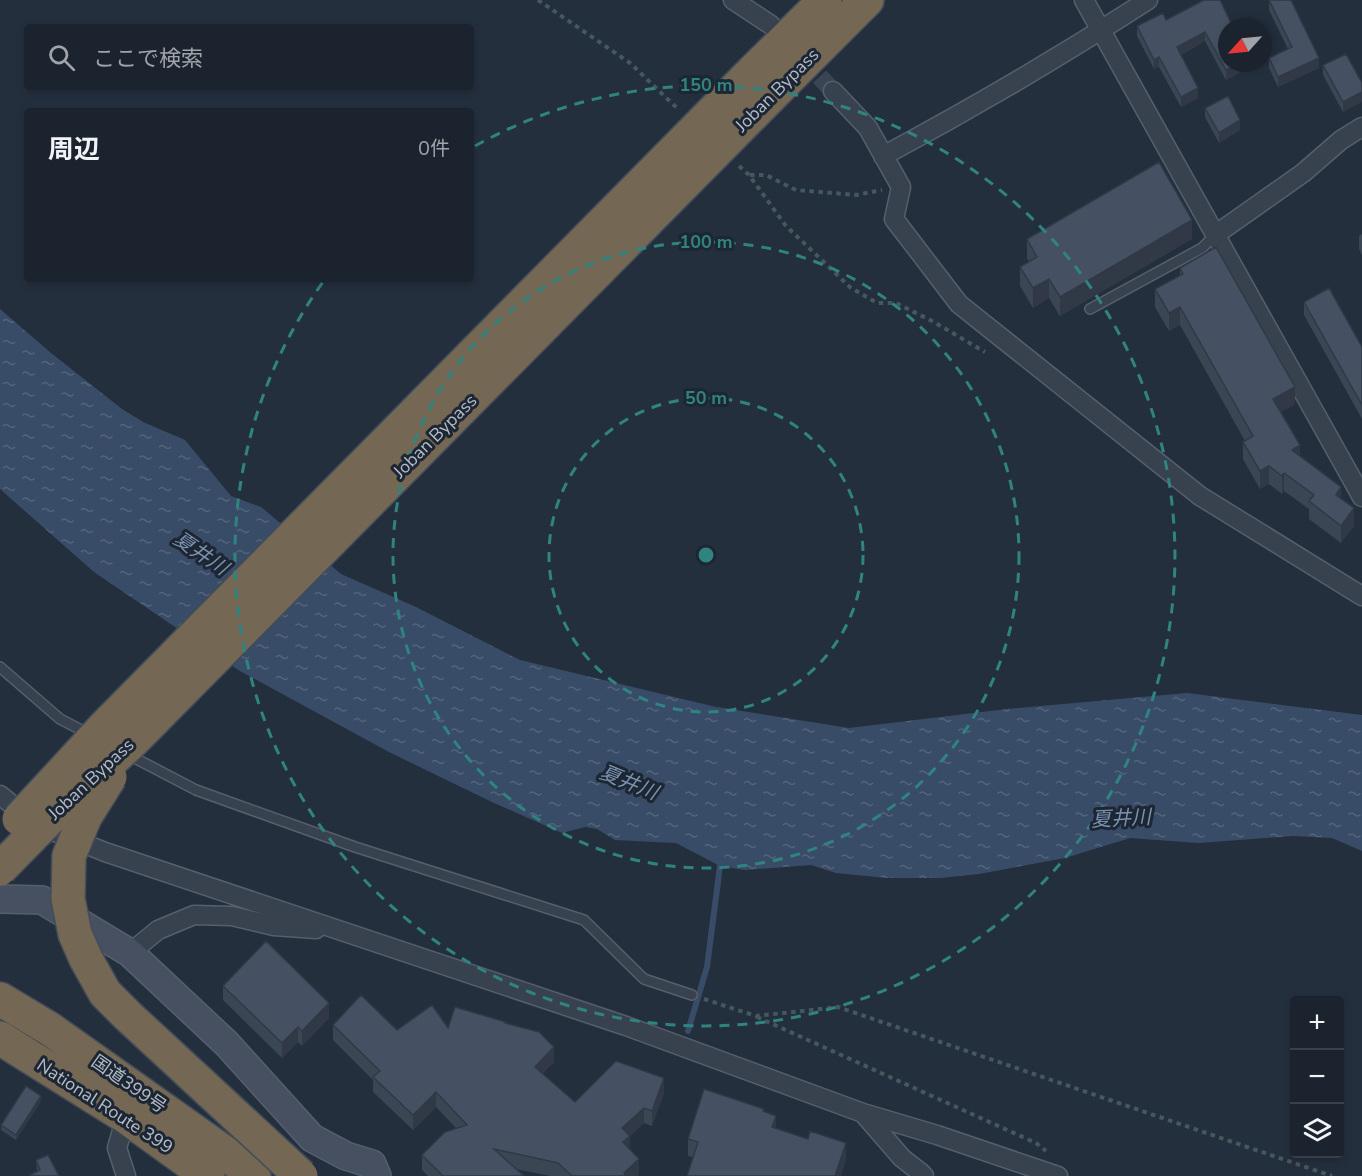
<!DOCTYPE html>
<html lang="ja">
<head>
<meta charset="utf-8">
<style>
  body { margin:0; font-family:"Nunito Sans","Noto Sans JP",sans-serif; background:#242b36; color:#f1f3f6 }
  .controls { position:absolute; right:18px; bottom:18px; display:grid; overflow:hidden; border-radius:6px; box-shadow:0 3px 9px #0003 }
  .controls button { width:54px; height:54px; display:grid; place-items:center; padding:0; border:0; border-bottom:2px solid #39404a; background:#1b232e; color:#f1f3f6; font:30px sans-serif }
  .compass { position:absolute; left:1218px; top:18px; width:54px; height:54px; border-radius:50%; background:#1b232e; box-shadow:0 3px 9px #0003; rotate:243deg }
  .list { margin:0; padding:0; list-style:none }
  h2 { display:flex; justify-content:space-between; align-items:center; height:78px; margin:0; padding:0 24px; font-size:26px }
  h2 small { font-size:20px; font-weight:400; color:#a0a4aa }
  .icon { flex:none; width:33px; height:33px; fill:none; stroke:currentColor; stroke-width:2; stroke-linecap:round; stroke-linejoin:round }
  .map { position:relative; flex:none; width:1362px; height:1176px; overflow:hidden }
  .search { position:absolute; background:#1b232e; box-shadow:0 3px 9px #0003; left:24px; top:24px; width:450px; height:66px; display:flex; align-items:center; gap:15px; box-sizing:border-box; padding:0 21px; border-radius:6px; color:#a0a4aa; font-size:22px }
  .panel { position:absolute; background:#1b232e; box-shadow:0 3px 9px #0003; left:24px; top:108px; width:450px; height:174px; border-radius:6px }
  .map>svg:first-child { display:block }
  .water { fill:url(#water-ripples) }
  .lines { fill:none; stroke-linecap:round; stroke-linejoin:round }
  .stream { stroke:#394c67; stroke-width:6 }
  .street-tunnel { stroke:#3a4453; stroke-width:18; stroke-dasharray:18 9; stroke-linecap:butt }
  .lane-casing { stroke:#565f6c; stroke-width:12 }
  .street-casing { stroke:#565f6c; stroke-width:21 }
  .secondary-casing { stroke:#565f6c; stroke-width:30 }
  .highway-casing { stroke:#434c59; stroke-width:36 }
  .path { stroke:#44595c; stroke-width:4; stroke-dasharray:4.5 4.5; stroke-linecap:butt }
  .lane { stroke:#38414e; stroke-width:9 }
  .street { stroke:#38414e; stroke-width:18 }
  .secondary { stroke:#465061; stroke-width:27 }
  .highway { stroke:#746855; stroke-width:33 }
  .highway-bridge-casing { stroke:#434c59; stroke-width:36; stroke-linecap:butt }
  .highway-bridge { stroke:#746855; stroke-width:33 }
  .wall { fill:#3b4654 }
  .shaded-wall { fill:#303945 }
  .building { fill:#455162; stroke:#303945; stroke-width:1.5 }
  .ring { fill:none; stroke:#308480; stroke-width:3; stroke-dasharray:10 8 }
  .labels { text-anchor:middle; stroke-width:6; stroke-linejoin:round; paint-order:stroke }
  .street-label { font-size:18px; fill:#b4bcc9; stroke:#1d2633 }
  .water-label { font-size:20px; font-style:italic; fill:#7c92b1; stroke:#1d2633 }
  .centre { fill:#308480; stroke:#1d2633; stroke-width:3 }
  .ring-label { font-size:18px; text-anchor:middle; font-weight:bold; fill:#308480; stroke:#1d2633; stroke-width:6; stroke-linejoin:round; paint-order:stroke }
</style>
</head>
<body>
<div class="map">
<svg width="1362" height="1176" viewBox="0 0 1362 1176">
  <defs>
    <pattern id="water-ripples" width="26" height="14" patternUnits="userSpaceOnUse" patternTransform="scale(1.5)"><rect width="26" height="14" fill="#394c67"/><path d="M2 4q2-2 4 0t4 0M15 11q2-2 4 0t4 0" fill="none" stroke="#53647b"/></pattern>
  </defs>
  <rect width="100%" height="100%" fill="#242f3e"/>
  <path class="water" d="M 0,309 L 51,353 L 122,409 L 143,422 L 185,440 L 231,496 L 261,507 L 341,574 L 416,607 L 520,660 L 716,707 L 849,728 L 1007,709 L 1187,693 L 1362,715 L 1362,851 L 1332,838 L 1293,836 L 1199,843 L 1130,838 L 1065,858 L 979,874 L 940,878 L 887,878 L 836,873 L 811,865 L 745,870 L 720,866 L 676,843 L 615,840 L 597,829 L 585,827 L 562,833 L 492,802 L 389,752 L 240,671 L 94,572 L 0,489 Z"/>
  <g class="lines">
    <path class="stream" d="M 688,1031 L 707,967 L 721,858"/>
    <path class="street-tunnel" d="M 801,57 L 833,91"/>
    <g class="lane-casing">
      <path id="lane" d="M 1090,309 L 1202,248 L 1215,235
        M 0,667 L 60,719 L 89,734
        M 127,754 L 196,790 L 355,847 L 584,920 L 644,979 L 692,995"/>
    </g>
    <g class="street-casing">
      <path id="street" d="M 733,0 L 771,25
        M 1084,0 L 1362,497
        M 833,91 L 868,128 L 901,187 L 894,219 L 959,304 L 1200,496 L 1362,596
        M 883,156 C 973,108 1063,55 1148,0
        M 1215,235 L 1303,173 L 1341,140 L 1362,127
        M 0,795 L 27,817 L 50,830 L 105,852 L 626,1026 L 863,1113 L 937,1135 L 1058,1176
        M 130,953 L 158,930 L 194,915 L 232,916 L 274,926 L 316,929
        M 863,1113 L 902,1158 L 920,1172 L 924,1176
        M 126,1176 L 117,1148 L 126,1117"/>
    </g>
    <g class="secondary-casing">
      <path id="secondary" d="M 2,899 L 42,900 L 130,953 L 227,1044 L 312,1138 L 346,1156 L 372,1164 L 377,1176"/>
    </g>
    <g class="highway-casing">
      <path id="highway" d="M 753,71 L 825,0
        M 777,90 L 867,0
        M 0,999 L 50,1029 L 228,1155 L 254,1176
        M 0,1038 L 126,1117 L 208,1176"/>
    </g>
    <path class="path" d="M 538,0 L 630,63 L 679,110
      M 739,166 L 749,175 L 786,226 L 851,288 L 877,303 L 896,303 L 932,321 L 985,352
      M 750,175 L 766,175 L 796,190 L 856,195 L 882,190
      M 704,999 L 756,1016 L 838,1007 L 1332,1176
      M 757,1017 L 1036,1143 L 1046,1151"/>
    <use href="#lane" class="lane"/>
    <use href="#street" class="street"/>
    <use href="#secondary" class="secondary"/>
    <use href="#highway" class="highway"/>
    <g class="highway-bridge-casing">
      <path id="highway-bridge" d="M 110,777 L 85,817 L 69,856 L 68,899 L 75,934 L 86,959 L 105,993 L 128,1016 L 301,1176
        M 19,819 L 106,725 L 753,71
        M 0,869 L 60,808 L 134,740 L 777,90"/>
    </g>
    <use href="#highway-bridge" class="highway-bridge"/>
  </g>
  <path class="wall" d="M 1204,0 L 1248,63 L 1248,68 L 1226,80 L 1205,41 L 1181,55 L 1198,98 L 1181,107 L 1159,67 L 1154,69 L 1137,36 L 1137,26 L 1166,20 Z
    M 1269,0 L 1319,68 L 1278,87 L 1269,68 L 1269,58 L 1288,49 L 1269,10 Z
    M 1346,54 L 1343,112 L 1323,75 L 1323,65 Z
    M 1205,108 L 1240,130 L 1219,143 L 1205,117 Z
    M 1362,234 L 1362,255 L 1359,249 L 1359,236 Z
    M 1027,239 L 1192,239 L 1060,316 L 1049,298 L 1033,308 L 1020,286 L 1020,267 L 1029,262 L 1027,258 Z
    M 1180,268 L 1295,404 L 1281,412 L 1300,456 L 1341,499 L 1354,526 L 1341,543 L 1309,519 L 1309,509 L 1284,491 L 1282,494 L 1269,484 L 1260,489 L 1243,459 L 1243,442 L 1245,441 L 1180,325 L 1169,331 L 1155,307 L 1155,289 L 1180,276 Z
    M 1304,302 L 1362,347 L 1362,419 L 1304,315 Z
    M 223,986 L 329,1018 L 302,1046 L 298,1042 L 282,1058 L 223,1000 Z
    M 506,1023 L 554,1062 L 542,1074 L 575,1102 L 664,1093 L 652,1126 L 644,1123 L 630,1136 L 630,1149 L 639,1174 L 637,1176 L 550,1176 L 516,1169 L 524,1176 L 428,1176 L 422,1170 L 422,1155 L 456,1128 L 436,1107 L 413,1130 L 373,1092 L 373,1080 L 333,1040 L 333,1025 L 397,1030 L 448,1028 Z
    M 41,1101 L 16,1140 L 1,1130 L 1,1125 Z
    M 764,1112 L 776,1128 L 846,1160 L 693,1157 L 688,1156 L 688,1139 Z
    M 36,1160 L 59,1176 L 30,1176 L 30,1175 L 37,1171 Z"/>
  <path class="shaded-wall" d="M 1205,32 L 1205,41 L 1177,57 L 1177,47 Z
    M 1159,57 L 1159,67 L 1154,69 L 1154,60 Z
    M 1319,58 L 1319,68 L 1278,87 L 1278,77 Z
    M 1239,63 L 1248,63 L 1248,68 L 1226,80 L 1226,70 Z
    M 1198,88 L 1198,98 L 1181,107 L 1181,97 Z
    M 1362,92 L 1362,102 L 1343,112 L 1343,102 Z
    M 1240,120 L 1240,130 L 1219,143 L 1219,133 Z
    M 1192,220 L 1192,239 L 1060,316 L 1060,297 Z
    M 1049,279 L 1049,298 L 1033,308 L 1033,288 Z
    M 1180,307 L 1180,325 L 1169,331 L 1169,313 Z
    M 1295,387 L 1295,404 L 1273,417 L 1273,399 Z
    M 1300,445 L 1300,463 L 1292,450 Z
    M 1269,466 L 1269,484 L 1260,489 L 1260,471 Z
    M 1284,473 L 1284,491 L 1282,494 L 1282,476 Z
    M 1341,487 L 1341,505 L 1336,495 Z
    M 1354,508 L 1354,526 L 1341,543 L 1341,526 Z
    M 329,1003 L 329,1018 L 302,1046 L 302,1031 Z
    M 298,1027 L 298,1042 L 282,1058 L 282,1043 Z
    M 554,1047 L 554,1062 L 535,1082 L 535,1067 Z
    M 664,1078 L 664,1093 L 652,1126 L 652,1111 Z
    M 436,1092 L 436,1107 L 413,1130 L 413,1115 Z
    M 41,1096 L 41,1101 L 16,1140 L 16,1135 Z
    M 644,1108 L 644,1123 L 622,1143 L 622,1128 Z
    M 776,1116 L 776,1133 L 772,1127 Z
    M 630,1136 L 630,1151 L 623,1142 Z
    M 846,1143 L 846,1160 L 841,1176 L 835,1176 Z
    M 639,1159 L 639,1174 L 637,1176 L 624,1176 L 624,1173 Z"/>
  <path class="building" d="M 1204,0 L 1220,0 L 1233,27 L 1227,27 L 1227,63 L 1239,63 L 1226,70 L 1205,32 L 1177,47 L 1198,88 L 1181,97 L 1159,57 L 1154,60 L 1137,26 L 1163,13 L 1166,20 Z
    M 1269,0 L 1291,0 L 1319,58 L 1278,77 L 1269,58 L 1292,47 Z
    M 1346,54 L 1362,83 L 1362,92 L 1343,102 L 1323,65 Z
    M 1228,96 L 1240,120 L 1219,133 L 1205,108 Z
    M 1159,162 L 1192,220 L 1060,297 L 1049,279 L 1033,288 L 1020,267 L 1037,257 L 1027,239 Z
    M 1216,247 L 1295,387 L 1273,399 L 1300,445 L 1292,450 L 1341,487 L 1336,495 L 1354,508 L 1341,526 L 1309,501 L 1314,495 L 1284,473 L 1282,476 L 1269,466 L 1260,471 L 1243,442 L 1253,436 L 1180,307 L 1169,313 L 1155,289 L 1183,274 L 1180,268 Z
    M 1329,288 L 1362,347 L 1362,405 L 1304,302 Z
    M 266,941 L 329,1003 L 302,1031 L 298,1027 L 282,1043 L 223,986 Z
    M 361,995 L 397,1030 L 432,1005 L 448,1028 L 455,1007 L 506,1022 L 505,1023 L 539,1032 L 554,1047 L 535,1067 L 575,1102 L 616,1061 L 664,1078 L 652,1111 L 644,1108 L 622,1128 L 630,1136 L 623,1142 L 639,1159 L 624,1173 L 625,1175 L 624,1176 L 572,1176 L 558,1163 L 494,1149 L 524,1176 L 443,1176 L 422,1155 L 445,1132 L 467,1125 L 436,1092 L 413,1115 L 373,1077 L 380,1071 L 333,1025 Z
    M 26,1086 L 41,1096 L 16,1135 L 1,1125 Z
    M 704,1089 L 764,1109 L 763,1111 L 776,1116 L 772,1127 L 808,1139 L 810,1131 L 846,1143 L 835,1176 L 687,1176 L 698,1142 L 688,1139 Z
    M 48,1155 L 59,1176 L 31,1176 L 30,1175 L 40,1170 L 36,1160 Z"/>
  <g class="ring">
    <circle cx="706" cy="555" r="157"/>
    <circle cx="706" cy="555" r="313"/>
    <path d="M475 146A470 470 0 1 1 323 282"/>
  </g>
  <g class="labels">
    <g class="street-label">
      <text transform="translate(777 90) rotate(-45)" y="6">Joban Bypass</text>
      <text transform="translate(435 436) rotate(-45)" y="6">Joban Bypass</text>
      <text transform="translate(91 779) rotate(-43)" y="6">Joban Bypass</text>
      <text transform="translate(129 1084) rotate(35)" y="6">国道399号</text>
      <text transform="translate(105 1106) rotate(33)" y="6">National Route 399</text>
    </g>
    <g class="water-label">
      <text transform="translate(201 553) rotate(34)" y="7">夏井川</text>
      <text transform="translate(629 782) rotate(22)" y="7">夏井川</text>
      <text transform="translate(1121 818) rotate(-3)" y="7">夏井川</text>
    </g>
  </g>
  <circle cx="706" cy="555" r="9" class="centre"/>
  <g class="ring-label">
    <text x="706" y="91">150 m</text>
    <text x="706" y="248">100 m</text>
    <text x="706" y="404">50 m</text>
  </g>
</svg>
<div class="controls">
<button>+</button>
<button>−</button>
<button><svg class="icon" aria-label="layers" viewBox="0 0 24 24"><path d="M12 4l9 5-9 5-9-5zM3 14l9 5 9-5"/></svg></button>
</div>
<svg class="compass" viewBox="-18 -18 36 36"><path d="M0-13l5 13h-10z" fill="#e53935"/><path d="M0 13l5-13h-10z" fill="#a0a4aa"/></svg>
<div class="search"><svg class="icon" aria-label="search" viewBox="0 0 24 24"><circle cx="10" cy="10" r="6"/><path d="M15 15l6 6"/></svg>ここで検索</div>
<section class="panel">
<h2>周辺<small>0件</small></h2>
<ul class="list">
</ul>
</section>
</div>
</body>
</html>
